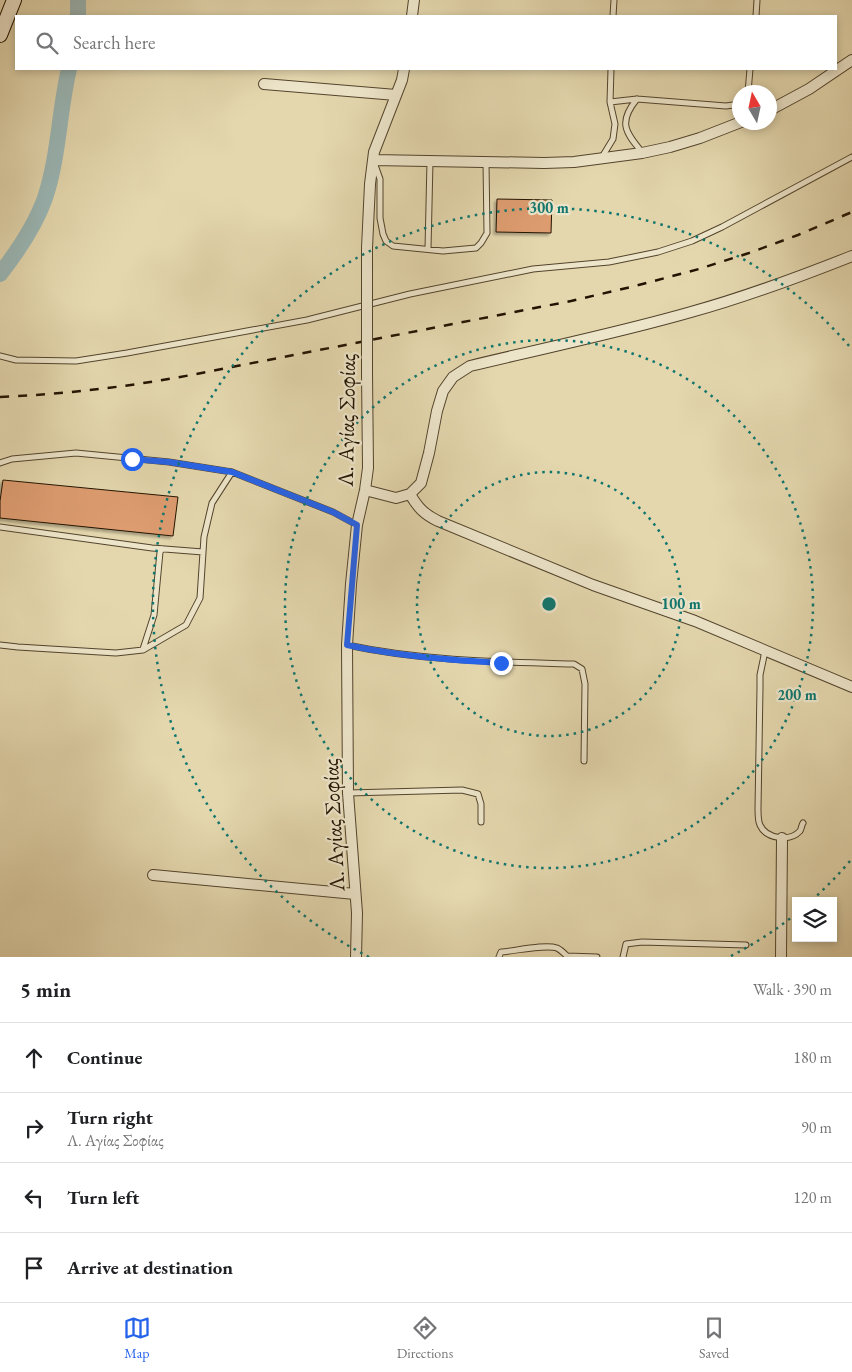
<!DOCTYPE html>
<html lang="en">
<head>
<meta charset="utf-8">
<style>
  body { margin:0; font-family:"EB Garamond",serif; background:#f6f6f6; color:#202124 }
  .controls { position:absolute; right:15px; bottom:15px; display:grid; overflow:hidden; border-radius:0px; box-shadow:0 2px 8px #0003 }
  .controls button { width:45px; height:45px; display:grid; place-items:center; padding:0; border:0; border-bottom:1px solid #e0e0e0; background:#fff; color:#202124; font:25px sans-serif }
  .compass { position:absolute; left:732px; top:85px; width:45px; height:45px; border-radius:50%; background:#fff; box-shadow:0 2px 8px #0003; rotate:351deg }
  .stop { position:absolute; width:15px; height:15px; margin:-11px; border:4px solid #2563eb; border-radius:50%; background:#fff }
  .stop.end { background:#2563eb; border-color:#fff; box-shadow:0 1px 5px #0008 }
  .list { margin:0; padding:0; list-style:none }
  h2 { display:flex; justify-content:space-between; align-items:center; height:65px; margin:0; padding:0 20px; font-size:21px }
  h2 small { font-size:16px; font-weight:400; color:#757577 }
  .list li { display:grid; grid-template-columns:32px 1fr auto; gap:15px; align-items:center; box-sizing:border-box; height:70px; padding:0 20px; border-top:1px solid #e0e0e0 }
  .list b { display:block; font-size:19px; white-space:nowrap }
  .list p { margin:0; font-size:16px; white-space:nowrap; color:#757577 }
  .list em { font-size:16px; font-style:normal; color:#757577 }
  .icon { flex:none; width:28px; height:28px; fill:none; stroke:currentColor; stroke-width:2; stroke-linecap:round; stroke-linejoin:round }
  .map { position:relative; flex:none; width:852px; height:957px; overflow:hidden }
  .search { position:absolute; background:#fff; box-shadow:0 2px 8px #0003; left:15px; right:15px; top:15px; height:55px; display:flex; align-items:center; gap:12px; box-sizing:border-box; padding:0 18px; border-radius:0px; color:#757577; font-size:19px }
  .sheet { height:345px; background:#fff }
  nav { display:flex; justify-content:space-around; align-items:center; box-sizing:border-box; height:70px; border-top:1px solid #e0e0e0; background:#fff; font-size:14px; color:#757577 }
  nav a { display:grid; justify-items:center; gap:2px }
  nav .on { color:#2563eb }
  .map>svg:first-child { display:block }
  .lines { fill:none; stroke-linecap:round; stroke-linejoin:round }
  .river { stroke:#9ab7b6; stroke-width:16 }
  .building { fill:#dd9c6f; stroke:#221301; filter:url(#shadow) }
  .lane-casing { stroke:#52442c; stroke-width:7 }
  .street-casing { stroke:#52442c; stroke-width:12 }
  .secondary-casing { stroke:#221301; stroke-width:16 }
  .lane { stroke:#ede5ca; stroke-width:5 }
  .street { stroke:#ede5ca; stroke-width:10 }
  .secondary { stroke:#ede5ca; stroke-width:14 }
  .rail { stroke:#221301; stroke-width:2.5; stroke-dasharray:9 9; stroke-linecap:butt }
  .street-bridge-casing { stroke:#52442c; stroke-width:12; stroke-linecap:butt }
  .street-bridge { stroke:#ede5ca; stroke-width:10 }
  .route { stroke:#2563eb; stroke-width:6 }
  .ring { fill:none; stroke:#0f766e; stroke-width:2.5; stroke-dasharray:2.5 5 }
  .labels { text-anchor:middle; stroke-width:4.5; stroke-linejoin:round; paint-order:stroke }
  .street-label { font-size:22px; fill:#221301; stroke:#ede5ca }
  .centre { fill:#0f766e; stroke:#ede5ca; stroke-width:2.5 }
  .ring-label { font-size:15px; text-anchor:middle; font-weight:bold; fill:#0f766e; stroke:#ede5ca; stroke-width:4.5; stroke-linejoin:round; paint-order:stroke }
</style>
</head>
<body>
<div class="map">
<svg width="852" height="957" viewBox="0 0 852 957">
  <defs>
    <filter id="shadow"><feDropShadow dx="-2.5" dy="2.5" stdDeviation="1" flood-color="#0004"/></filter>
  </defs>
  <rect width="100%" height="100%" fill="#e4d7ae"/>
  <filter id="stains"><feTurbulence type="fractalNoise" baseFrequency=".004" numOctaves="4"/><feColorMatrix values="0 0 0 0 .2 0 0 0 0 .09 0 0 0 0 .02 0 0 0 .5 -.17"/></filter>
  <radialGradient id="worn" r=".72"><stop offset=".6" stop-color="#630" stop-opacity="0"/><stop offset="1" stop-color="#630" stop-opacity=".3"/></radialGradient>
  <g class="lines">
    <path class="river" d="M 78,16 L 78,0
      M 0,274 C 18,251 35,226 45,198 C 59,156 59,111 69,69"/>
  </g>
  <path class="building" d="M 497,199 L 552,200 L 551,233 L 496,232 Z
    M 3,480 L 178,497 L 173,536 L 0,518 L 0,501 Z"/>
  <g class="lines">
    <g class="lane-casing">
      <path id="lane" d="M 613,16 L 614,0
        M 756,16 L 757,0
        M 748,92 L 750,69
        M 637,99 C 618,122 625,132 642,152
        M 610,102 L 637,99 L 726,106 L 740,104
        M 602,157 L 613,139 L 615,124 L 610,102 L 611,69
        M 375,165 L 380,179 L 380,218 L 383,234 L 386,241 L 393,246 L 443,251 L 476,248 L 481,243 L 487,233 L 486,162
        M 428,249 L 430,161
        M 0,356 L 16,360 L 76,361 L 127,353 L 307,320 L 410,294 L 533,269 L 609,262 L 658,252 L 692,241 L 722,227 L 852,157
        M 0,463 L 12,459 L 76,453 L 169,462 L 232,472 L 333,512 L 357,525
        M 0,527 L 152,548 L 203,552
        M 0,645 L 18,647 L 116,653 L 143,650 L 186,625 L 200,598 L 204,537 L 212,503 L 232,472
        M 347,645 C 422,661 498,662 574,664 L 582,669 L 585,684 L 584,761
        M 143,649 L 154,615 L 160,552 L 162,549
        M 765,651 L 760,675 L 760,687 L 758,809 C 758,814 758,821 760,825 C 766,839 790,842 800,831 C 801,830 802,824 803,823
        M 348,793 L 462,790 L 478,794 L 481,804 L 481,822
        M 499,957 L 501,952 C 515,951 545,944 557,948 C 561,950 564,953 567,956 L 597,957
        M 623,957 L 626,944 L 642,942 L 746,945"/>
    </g>
    <g class="street-casing">
      <path id="street" d="M 412,16 L 414,0
        M 264,84 L 396,95
        M 770,110 L 809,89 L 852,60
        M 373,160 L 544,163 L 574,162 L 642,153 L 670,147 L 700,138 L 741,122
        M 367,248 L 370,184 L 374,152 L 402,80 L 404,69
        M 365,490 L 396,498 L 410,494 L 421,483 L 429,453 L 437,411 L 443,391 L 453,377 L 470,366 C 544,348 618,333 691,312 C 746,297 799,277 852,256
        M 410,494 C 418,508 424,514 438,521 L 593,585 L 695,621 L 852,687
        M 153,875 L 355,894
        M 356,957 L 357,913 L 348,793 L 347,645 L 351,584 L 357,525 L 365,490 L 368,468 L 367,373
        M 781,957 L 782,838"/>
    </g>
    <g class="secondary-casing">
      <path id="secondary" d="M 0,35 L 14,0"/>
    </g>
    <use href="#lane" class="lane"/>
    <use href="#street" class="street"/>
    <use href="#secondary" class="secondary"/>
    <path class="rail" d="M 0,397 C 66,394 127,387 191,375 L 571,301 L 635,286 L 699,269 L 749,253 L 798,235 L 852,212"/>
    <g class="street-bridge-casing">
      <path id="street-bridge" d="M 367,373 L 367,248"/>
    </g>
    <use href="#street-bridge" class="street-bridge"/>
  </g>
  <g class="lines">
    <path class="route" d="M 132,459 L 169,462 L 232,472 L 333,512 L 357,525 L 347,645 C 398,656 450,660 501,663"/>
  </g>
  <g class="ring">
    <circle cx="549" cy="604" r="132"/>
    <circle cx="549" cy="604" r="264"/>
    <path d="M850 861A396 396 0 0 1 811 901M796 914A396 396 0 0 1 729 957M369 957A396 396 0 1 1 850 347"/>
  </g>
  <g class="labels">
    <g class="street-label">
      <text transform="translate(346 420) rotate(-89)" y="8">Λ. Αγίας Σοφίας</text>
      <text transform="translate(333 825) rotate(-93)" y="8">Λ. Αγίας Σοφίας</text>
    </g>
  </g>
  <circle cx="549" cy="604" r="8" class="centre"/>
  <g class="ring-label">
    <text x="549" y="213">300 m</text>
    <text x="681" y="609">100 m</text>
    <text x="797" y="700">200 m</text>
  </g>
  <rect width="100%" height="100%" filter="url(#stains)"/>
  <rect width="100%" height="100%" fill="url(#worn)"/>
</svg>
<div class="controls">
<button><svg class="icon" aria-label="layers" viewBox="0 0 24 24"><path d="M12 4l9 5-9 5-9-5zM3 14l9 5 9-5"/></svg></button>
</div>
<svg class="compass" viewBox="-18 -18 36 36"><path d="M0-13l5 13h-10z" fill="#e53935"/><path d="M0 13l5-13h-10z" fill="#757577"/></svg>
<div class="stop" style="left:132px;top:459px"></div>
<div class="stop end" style="left:501px;top:663px"></div>
<div class="search"><svg class="icon" aria-label="search" viewBox="0 0 24 24"><circle cx="10" cy="10" r="6"/><path d="M15 15l6 6"/></svg>Search here</div>
</div>
<section class="sheet">
<h2>5 min<small>Walk · 390 m</small></h2>
<ul class="list">
<li><svg class="icon" aria-label="ahead" viewBox="0 0 24 24"><path d="M12 20V5M6 11l6-6 6 6"/></svg><div><b>Continue</b></div><em>180 m</em></li>
<li><svg class="icon" aria-label="right" viewBox="0 0 24 24"><path d="M7 20v-9h11M14 6l5 5-5 5"/></svg><div><b>Turn right</b><p>Λ. Αγίας Σοφίας</p></div><em>90 m</em></li>
<li><svg class="icon" aria-label="left" viewBox="0 0 24 24"><path d="M17 20v-9H6M10 6l-5 5 5 5"/></svg><div><b>Turn left</b></div><em>120 m</em></li>
<li><svg class="icon" aria-label="arrive" viewBox="0 0 24 24"><path d="M6 21V4h12l-3 4 3 4H6"/></svg><div><b>Arrive at destination</b></div></li>
</ul>
</section>
<nav>
<a class="on"><svg class="icon" aria-label="map" viewBox="0 0 24 24"><path d="M3 6l6-2 6 2 6-2v14l-6 2-6-2-6 2zM9 4v14M15 6v14"/></svg>Map</a>
<a><svg class="icon" aria-label="directions" viewBox="0 0 24 24"><path d="M12 3l9 9-9 9-9-9zM9 14v-3h6M13 9l2 2-2 2"/></svg>Directions</a>
<a><svg class="icon" aria-label="saved" viewBox="0 0 24 24"><path d="M7 4h10v16l-5-4-5 4z"/></svg>Saved</a>
</nav>
</body>
</html>
